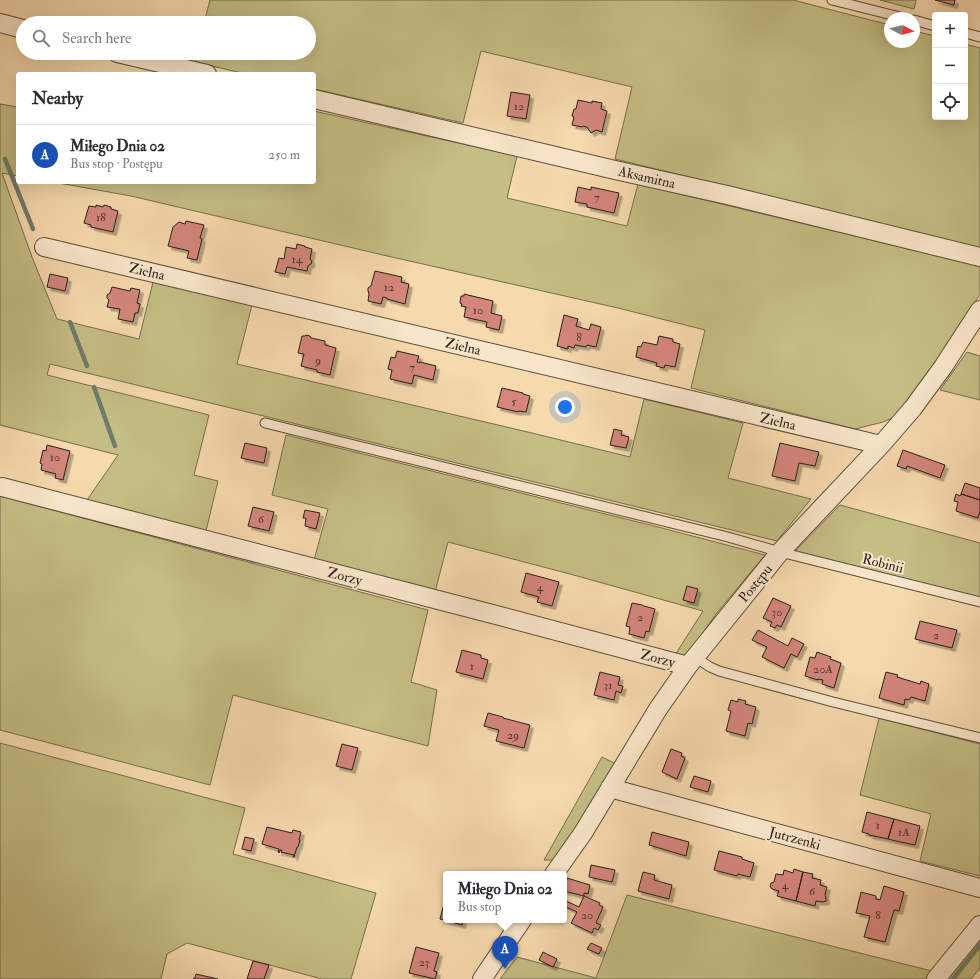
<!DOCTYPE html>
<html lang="en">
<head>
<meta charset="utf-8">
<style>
  body { margin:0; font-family:"IM FELL Double Pica",serif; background:#f7f7f7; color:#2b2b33 }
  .controls { position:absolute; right:12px; top:12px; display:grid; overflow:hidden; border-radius:4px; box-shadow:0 4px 16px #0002 }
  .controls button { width:36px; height:36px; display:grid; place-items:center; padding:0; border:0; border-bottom:1px solid #e1e1e2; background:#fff; color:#2b2b33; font:20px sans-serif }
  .compass { position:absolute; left:884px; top:12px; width:36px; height:36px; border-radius:50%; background:#fff; box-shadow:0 4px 16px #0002; rotate:97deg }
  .you { position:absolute; left:565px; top:407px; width:14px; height:14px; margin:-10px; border:3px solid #fff; border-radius:50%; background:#1a73e8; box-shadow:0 0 0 6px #1a73e833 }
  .badge { display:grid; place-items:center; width:26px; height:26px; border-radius:50%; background:#b45309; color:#fff; font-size:13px; font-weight:700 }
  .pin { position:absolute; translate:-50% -33px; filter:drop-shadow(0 1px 2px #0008) }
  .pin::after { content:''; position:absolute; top:21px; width:14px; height:12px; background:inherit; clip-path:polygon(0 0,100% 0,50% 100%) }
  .popup { position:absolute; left:443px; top:871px; width:124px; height:52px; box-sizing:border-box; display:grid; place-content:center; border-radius:4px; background:#fff; filter:drop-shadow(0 1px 3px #0005); font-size:13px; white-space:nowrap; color:#7c7c81 }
  .popup b { font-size:15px; color:#2b2b33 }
  .popup::after { content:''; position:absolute; left:50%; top:100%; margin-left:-8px; border:8px solid transparent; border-top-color:#fff }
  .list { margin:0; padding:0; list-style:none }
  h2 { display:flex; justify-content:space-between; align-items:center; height:52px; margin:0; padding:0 16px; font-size:17px }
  h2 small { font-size:13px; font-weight:400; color:#7c7c81 }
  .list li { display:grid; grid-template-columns:26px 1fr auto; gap:12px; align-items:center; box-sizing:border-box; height:60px; padding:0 16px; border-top:1px solid #e1e1e2 }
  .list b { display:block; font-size:15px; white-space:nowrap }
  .list p { margin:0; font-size:13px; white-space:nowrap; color:#7c7c81 }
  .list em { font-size:13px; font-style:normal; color:#7c7c81 }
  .icon { flex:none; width:22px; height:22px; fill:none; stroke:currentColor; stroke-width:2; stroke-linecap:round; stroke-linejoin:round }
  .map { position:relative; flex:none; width:980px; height:979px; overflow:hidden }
  .search { position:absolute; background:#fff; box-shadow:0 4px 16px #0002; left:16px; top:16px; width:300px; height:44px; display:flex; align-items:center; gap:10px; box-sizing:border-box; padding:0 14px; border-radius:22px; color:#7c7c81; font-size:15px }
  .panel { position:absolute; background:#fff; box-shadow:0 4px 16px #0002; left:16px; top:72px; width:300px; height:112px; border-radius:4px }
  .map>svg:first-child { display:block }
  .green { fill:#c4bd84; stroke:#766e4c }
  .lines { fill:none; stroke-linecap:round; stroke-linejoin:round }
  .stream { stroke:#6f7c6b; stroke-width:4.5 }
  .building { fill:#d4867c; stroke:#291e15; filter:url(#shadow) }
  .service-casing { stroke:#5c4d3b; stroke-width:11 }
  .minor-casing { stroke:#5c4d3b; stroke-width:20 }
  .service { stroke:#f9e6ca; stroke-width:9 }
  .minor { stroke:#f9e6ca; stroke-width:18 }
  .labels { text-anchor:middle; stroke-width:4; stroke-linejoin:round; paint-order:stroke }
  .number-label { font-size:12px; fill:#54382f }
  .street-label { font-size:14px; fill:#291e15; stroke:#f9e6ca }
</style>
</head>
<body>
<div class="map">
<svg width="980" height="979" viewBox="0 0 980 979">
  <defs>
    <filter id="shadow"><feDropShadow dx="3.5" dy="3.5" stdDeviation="0" flood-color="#0004"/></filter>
  </defs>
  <rect width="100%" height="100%" fill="#f6d9ad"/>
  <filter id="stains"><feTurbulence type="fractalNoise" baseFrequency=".005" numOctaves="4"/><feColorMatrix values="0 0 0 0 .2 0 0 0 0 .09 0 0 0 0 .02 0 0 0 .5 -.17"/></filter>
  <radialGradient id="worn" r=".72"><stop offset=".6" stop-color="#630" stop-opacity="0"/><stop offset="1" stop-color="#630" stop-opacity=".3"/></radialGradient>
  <path class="green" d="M 210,0 L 793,0 L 890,25 L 890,42 L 914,42 L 914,31 L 935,36 L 935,117 L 965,117 L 965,44 L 980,48 L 980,248 L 615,159 L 632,87 L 481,51 L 463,123 L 314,89 L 314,74 L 246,74 L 195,62 L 198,53 L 309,53 L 309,23 L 204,23 Z
    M 880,0 L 916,0 L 914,9 Z
    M 0,104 L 18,107 L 18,176 L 2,173 L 32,257 L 57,319 L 139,339 L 153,282 L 252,305 L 237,364 L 532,433 L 630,457 L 644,399 L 743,423 L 728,478 L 811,499 L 777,541 L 50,364 L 47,375 L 209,415 L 194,475 L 218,481 L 206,531 L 87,500 L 118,455 L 0,425 Z
    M 314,111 L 517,156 L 507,198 L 627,226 L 638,184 L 980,266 L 980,294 L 947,349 L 897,416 L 883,422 L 855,429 L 691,388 L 705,330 L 618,308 L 383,255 L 131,196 L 53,182 L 314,182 Z
    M 967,352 L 980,356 L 980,400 L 940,390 Z
    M 286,435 L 658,527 L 765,555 L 716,614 L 685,658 L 675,655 L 703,611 L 570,574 L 448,542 L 435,592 L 314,560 L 328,509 L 272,495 Z
    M 0,496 L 428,610 L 411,682 L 437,690 L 428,746 L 233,695 L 210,785 L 0,730 Z
    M 840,505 L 980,543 L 980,599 L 795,551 Z
    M 879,718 L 980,744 L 980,876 L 920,861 L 931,814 L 860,795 Z
    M 0,743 L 245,808 L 233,854 L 376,893 L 351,979 L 322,979 L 187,943 L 167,954 L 161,979 L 0,979 Z
    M 602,757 L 616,764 L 557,860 L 544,860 Z
    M 627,895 L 932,971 L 926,979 L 500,979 L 517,957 L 596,978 Z
    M 980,932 L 980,968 L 971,979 L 944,979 Z"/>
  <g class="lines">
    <path class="stream" d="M 5,159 L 33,229
      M 70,322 L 87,366
      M 94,387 L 115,446
      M 953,979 L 980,945"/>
  </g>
  <path class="building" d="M 935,0 L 955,0 L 954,5 Z
    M 511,92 L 530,95 L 526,119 L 507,116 Z
    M 578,100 L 592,103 L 592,101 L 602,103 L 601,109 L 607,111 L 602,132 L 596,130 L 591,133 L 587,127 L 583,126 L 582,127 L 572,125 L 574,117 L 572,116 L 574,109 L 576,109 Z
    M 578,187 L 591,190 L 591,187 L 619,193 L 614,213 L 587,207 L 587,204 L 575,202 Z
    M 96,205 L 103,207 L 104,205 L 111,207 L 111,209 L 118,211 L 113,232 L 91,227 L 91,225 L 84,223 L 89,206 L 96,207 Z
    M 186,221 L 204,225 L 200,238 L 202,239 L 197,260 L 187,258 L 189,251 L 168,246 L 173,227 L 179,222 L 185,224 Z
    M 297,244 L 305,246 L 305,247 L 312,249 L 310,259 L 312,261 L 311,264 L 308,266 L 307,271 L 287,267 L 285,274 L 275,272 L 279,258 L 284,259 L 286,247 L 296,249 Z
    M 375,271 L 402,277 L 401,282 L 409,284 L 405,304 L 387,299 L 387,298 L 383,297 L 381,304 L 368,301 L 369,294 L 368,291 L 368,288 L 371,286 Z
    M 50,274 L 68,278 L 65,291 L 47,287 Z
    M 112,287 L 130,291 L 131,288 L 140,290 L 137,303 L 140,304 L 138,313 L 135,313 L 133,322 L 118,319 L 120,309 L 107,307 L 109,300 L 107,298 L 107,295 L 110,293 Z
    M 464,294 L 493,301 L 491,313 L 502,316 L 499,330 L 486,327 L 487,322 L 464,317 L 466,307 L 461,306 L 462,304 L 460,303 L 461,296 L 464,296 Z
    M 564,315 L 578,319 L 576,326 L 589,330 L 591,324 L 601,327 L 596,347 L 587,345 L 586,347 L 575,345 L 574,348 L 568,346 L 568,349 L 557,346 Z
    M 306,335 L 310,336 L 311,338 L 325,341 L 325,345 L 336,348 L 330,375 L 317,372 L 317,370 L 301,366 L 304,354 L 298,353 L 302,336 L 305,336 Z
    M 659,336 L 673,339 L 673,342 L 680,344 L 675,367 L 665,365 L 664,368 L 656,366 L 657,363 L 636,357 L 638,346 L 641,347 L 643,342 L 657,345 Z
    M 397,351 L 419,356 L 417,362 L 419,363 L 420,362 L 436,366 L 433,380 L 414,375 L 412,384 L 390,379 L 392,370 L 388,369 L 391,357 L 395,358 Z
    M 502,388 L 523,393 L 523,394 L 530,396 L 526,412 L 519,411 L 518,412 L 497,407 Z
    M 614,429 L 622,431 L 621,435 L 629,437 L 626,448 L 610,445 Z
    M 245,443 L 267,448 L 264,463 L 241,458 Z
    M 780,443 L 819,452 L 815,466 L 799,463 L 795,481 L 772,476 Z
    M 47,445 L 70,451 L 63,480 L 55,478 L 56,474 L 41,470 L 42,464 L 40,463 L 43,450 L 46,451 Z
    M 903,450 L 945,465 L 940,478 L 907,466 L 906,469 L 897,466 Z
    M 965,483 L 980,488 L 980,500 L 961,494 Z
    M 956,494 L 960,496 L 961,494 L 980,500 L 980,511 L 978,518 L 956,511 L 958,502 L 954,501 Z
    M 253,507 L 274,512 L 269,531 L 248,526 Z
    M 305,510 L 320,513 L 316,529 L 305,526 L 306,518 L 303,518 Z
    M 526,573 L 559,582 L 552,606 L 537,602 L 539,597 L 521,592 Z
    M 687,586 L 698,589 L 694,603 L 683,600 Z
    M 773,598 L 791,606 L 781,627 L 777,625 L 775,628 L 770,626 L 772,622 L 763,618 Z
    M 632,603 L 642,605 L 644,606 L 655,609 L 649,632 L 646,631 L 644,638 L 629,634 L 630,627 L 626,626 Z
    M 920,621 L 957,630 L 952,648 L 915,639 Z
    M 758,630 L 788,646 L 792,638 L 804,644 L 797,657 L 791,654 L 784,668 L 762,657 L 767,647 L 752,640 Z
    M 462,650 L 481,655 L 481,658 L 488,660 L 483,679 L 456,672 Z
    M 817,652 L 831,657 L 830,659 L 841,663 L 834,688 L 822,684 L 823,680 L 818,679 L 818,680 L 805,676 L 810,657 L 815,658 Z
    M 600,672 L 620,677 L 618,685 L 623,686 L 621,693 L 616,691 L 614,700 L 594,695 Z
    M 886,672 L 898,675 L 897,677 L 920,684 L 921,681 L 929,684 L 925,701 L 911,697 L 909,700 L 905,699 L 904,705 L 879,698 Z
    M 738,699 L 746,701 L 745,704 L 756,707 L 752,724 L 748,723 L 745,736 L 726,731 L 731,711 L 728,710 L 731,700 L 738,702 Z
    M 488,713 L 503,717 L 503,718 L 530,725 L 524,748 L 496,741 L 499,730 L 484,726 Z
    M 342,744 L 358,748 L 352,770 L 336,766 Z
    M 671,749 L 682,753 L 681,756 L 685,758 L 677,779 L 662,772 Z
    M 694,776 L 711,781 L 708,792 L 690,787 Z
    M 867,812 L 894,819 L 888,839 L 869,835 L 869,834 L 862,832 Z
    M 894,819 L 920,826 L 915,845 L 896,841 L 888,839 Z
    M 267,827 L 292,833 L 293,830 L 301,832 L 299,840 L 300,840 L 298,847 L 297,847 L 294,857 L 293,857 L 294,855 L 281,852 L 282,850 L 280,850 L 279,853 L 278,852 L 279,849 L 262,844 Z
    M 652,832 L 689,842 L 686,856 L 649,845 Z
    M 245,837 L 254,839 L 251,851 L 242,849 Z
    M 719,851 L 742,857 L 742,859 L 754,863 L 750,877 L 738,874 L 737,876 L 714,870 Z
    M 591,865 L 615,870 L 612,882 L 589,877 Z
    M 794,869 L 803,872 L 796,901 L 777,896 L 779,891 L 772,889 L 770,886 L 771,883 L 774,882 L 776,874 L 783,875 L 784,870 L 793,873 Z
    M 643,872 L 655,875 L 654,880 L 672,885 L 669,899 L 638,891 Z
    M 803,872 L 813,874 L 812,878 L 821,880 L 820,885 L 827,887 L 825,895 L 826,898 L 826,901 L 823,902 L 816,901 L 815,906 L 796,901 Z
    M 567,878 L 590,885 L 588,894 L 584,893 L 584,896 L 564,891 Z
    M 884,886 L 904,892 L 899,911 L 894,910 L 885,942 L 864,937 L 870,916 L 856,913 L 861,892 L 876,896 L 876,899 L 880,900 Z
    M 446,896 L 446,920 L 463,920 L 462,925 L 440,919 Z
    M 584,896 L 600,903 L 599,905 L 603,907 L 596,923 L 601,925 L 598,930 L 594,928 L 592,933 L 571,923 L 577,912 L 564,906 L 566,901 L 579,907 Z
    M 591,943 L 602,948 L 599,954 L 587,949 Z
    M 416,947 L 439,953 L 434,971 L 437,972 L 435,979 L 409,973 Z
    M 543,952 L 557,959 L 553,967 L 539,960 Z
    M 253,961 L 269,965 L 264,979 L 247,979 Z
    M 196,974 L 218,979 L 193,979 L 194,978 L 195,978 Z"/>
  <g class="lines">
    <g class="service-casing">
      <path id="service" d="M 832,0 L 904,18
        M 914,20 L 935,26
        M 965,33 L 980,37
        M 265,423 L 728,537 L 780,552 L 980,602
        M 695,657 L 710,667 L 719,671 L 833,702 L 980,738"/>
    </g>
    <g class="minor-casing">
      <path id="minor" d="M 0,23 L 23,29
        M 117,53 L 207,74
        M 314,99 L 615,170 L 727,195 L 980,257
        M 44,247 L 881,445
        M 2,487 L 500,616 L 688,666
        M 610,788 L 980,888
        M 554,874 L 583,833 L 658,709 L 688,666 L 780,552 L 881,445 L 913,408 L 943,367 L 980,310
        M 482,979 L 522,920
        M 936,979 L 980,925"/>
    </g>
    <use href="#service" class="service"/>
    <use href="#minor" class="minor"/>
  </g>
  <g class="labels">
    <g class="number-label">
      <text x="519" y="110">12</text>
      <text x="597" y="201">7</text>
      <text x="101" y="221">18</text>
      <text x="297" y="263">14</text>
      <text x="389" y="291">12</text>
      <text x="478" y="314">10</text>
      <text x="579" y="341">8</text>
      <text x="318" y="364">9</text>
      <text x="412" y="371">7</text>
      <text x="514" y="405">5</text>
      <text x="55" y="461">10</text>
      <text x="261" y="523">6</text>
      <text x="540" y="591">4</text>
      <text x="777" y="616">30</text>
      <text x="640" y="621">2</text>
      <text x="936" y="639">2</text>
      <text x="472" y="670">1</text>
      <text x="823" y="673">20A</text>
      <text x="608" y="689">31</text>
      <text x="513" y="739">29</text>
      <text x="878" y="829">1</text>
      <text x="904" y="836">1A</text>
      <text x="785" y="889">4</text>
      <text x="812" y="895">6</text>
      <text x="587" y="919">20</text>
      <text x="878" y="919">8</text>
      <text x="424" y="966">23</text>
    </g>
    <g class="street-label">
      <text transform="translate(647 177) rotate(13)" y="5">Aksamitna</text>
      <text transform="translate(147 271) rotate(13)" y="5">Zielna</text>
      <text transform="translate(463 346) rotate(13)" y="5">Zielna</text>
      <text transform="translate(778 421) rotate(13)" y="5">Zielna</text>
      <text transform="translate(883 563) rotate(14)" y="5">Robinii</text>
      <text transform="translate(345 576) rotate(15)" y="5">Zorzy</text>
      <text transform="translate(755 583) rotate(-51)" y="5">Postępu</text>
      <text transform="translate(658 658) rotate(15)" y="5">Zorzy</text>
      <text transform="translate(795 838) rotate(15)" y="5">Jutrzenki</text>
    </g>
  </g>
  <rect width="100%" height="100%" filter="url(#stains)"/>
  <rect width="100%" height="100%" fill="url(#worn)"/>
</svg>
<div class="controls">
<button>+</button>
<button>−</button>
<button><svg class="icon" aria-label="locate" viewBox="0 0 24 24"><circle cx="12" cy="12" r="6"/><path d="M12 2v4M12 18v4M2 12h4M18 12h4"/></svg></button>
</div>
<svg class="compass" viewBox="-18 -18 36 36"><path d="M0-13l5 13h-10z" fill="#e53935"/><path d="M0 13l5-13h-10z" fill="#7c7c81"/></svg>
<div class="you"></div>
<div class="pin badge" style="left:505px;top:969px;background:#1a4fb4">A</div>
<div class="popup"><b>Miłego Dnia 02</b>Bus stop</div>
<div class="search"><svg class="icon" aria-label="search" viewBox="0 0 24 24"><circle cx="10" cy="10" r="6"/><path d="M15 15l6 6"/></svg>Search here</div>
<section class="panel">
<h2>Nearby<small></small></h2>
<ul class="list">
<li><span class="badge" style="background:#1a4fb4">A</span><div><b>Miłego Dnia 02</b><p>Bus stop · Postępu</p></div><em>250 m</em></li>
</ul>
</section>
</div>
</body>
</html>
